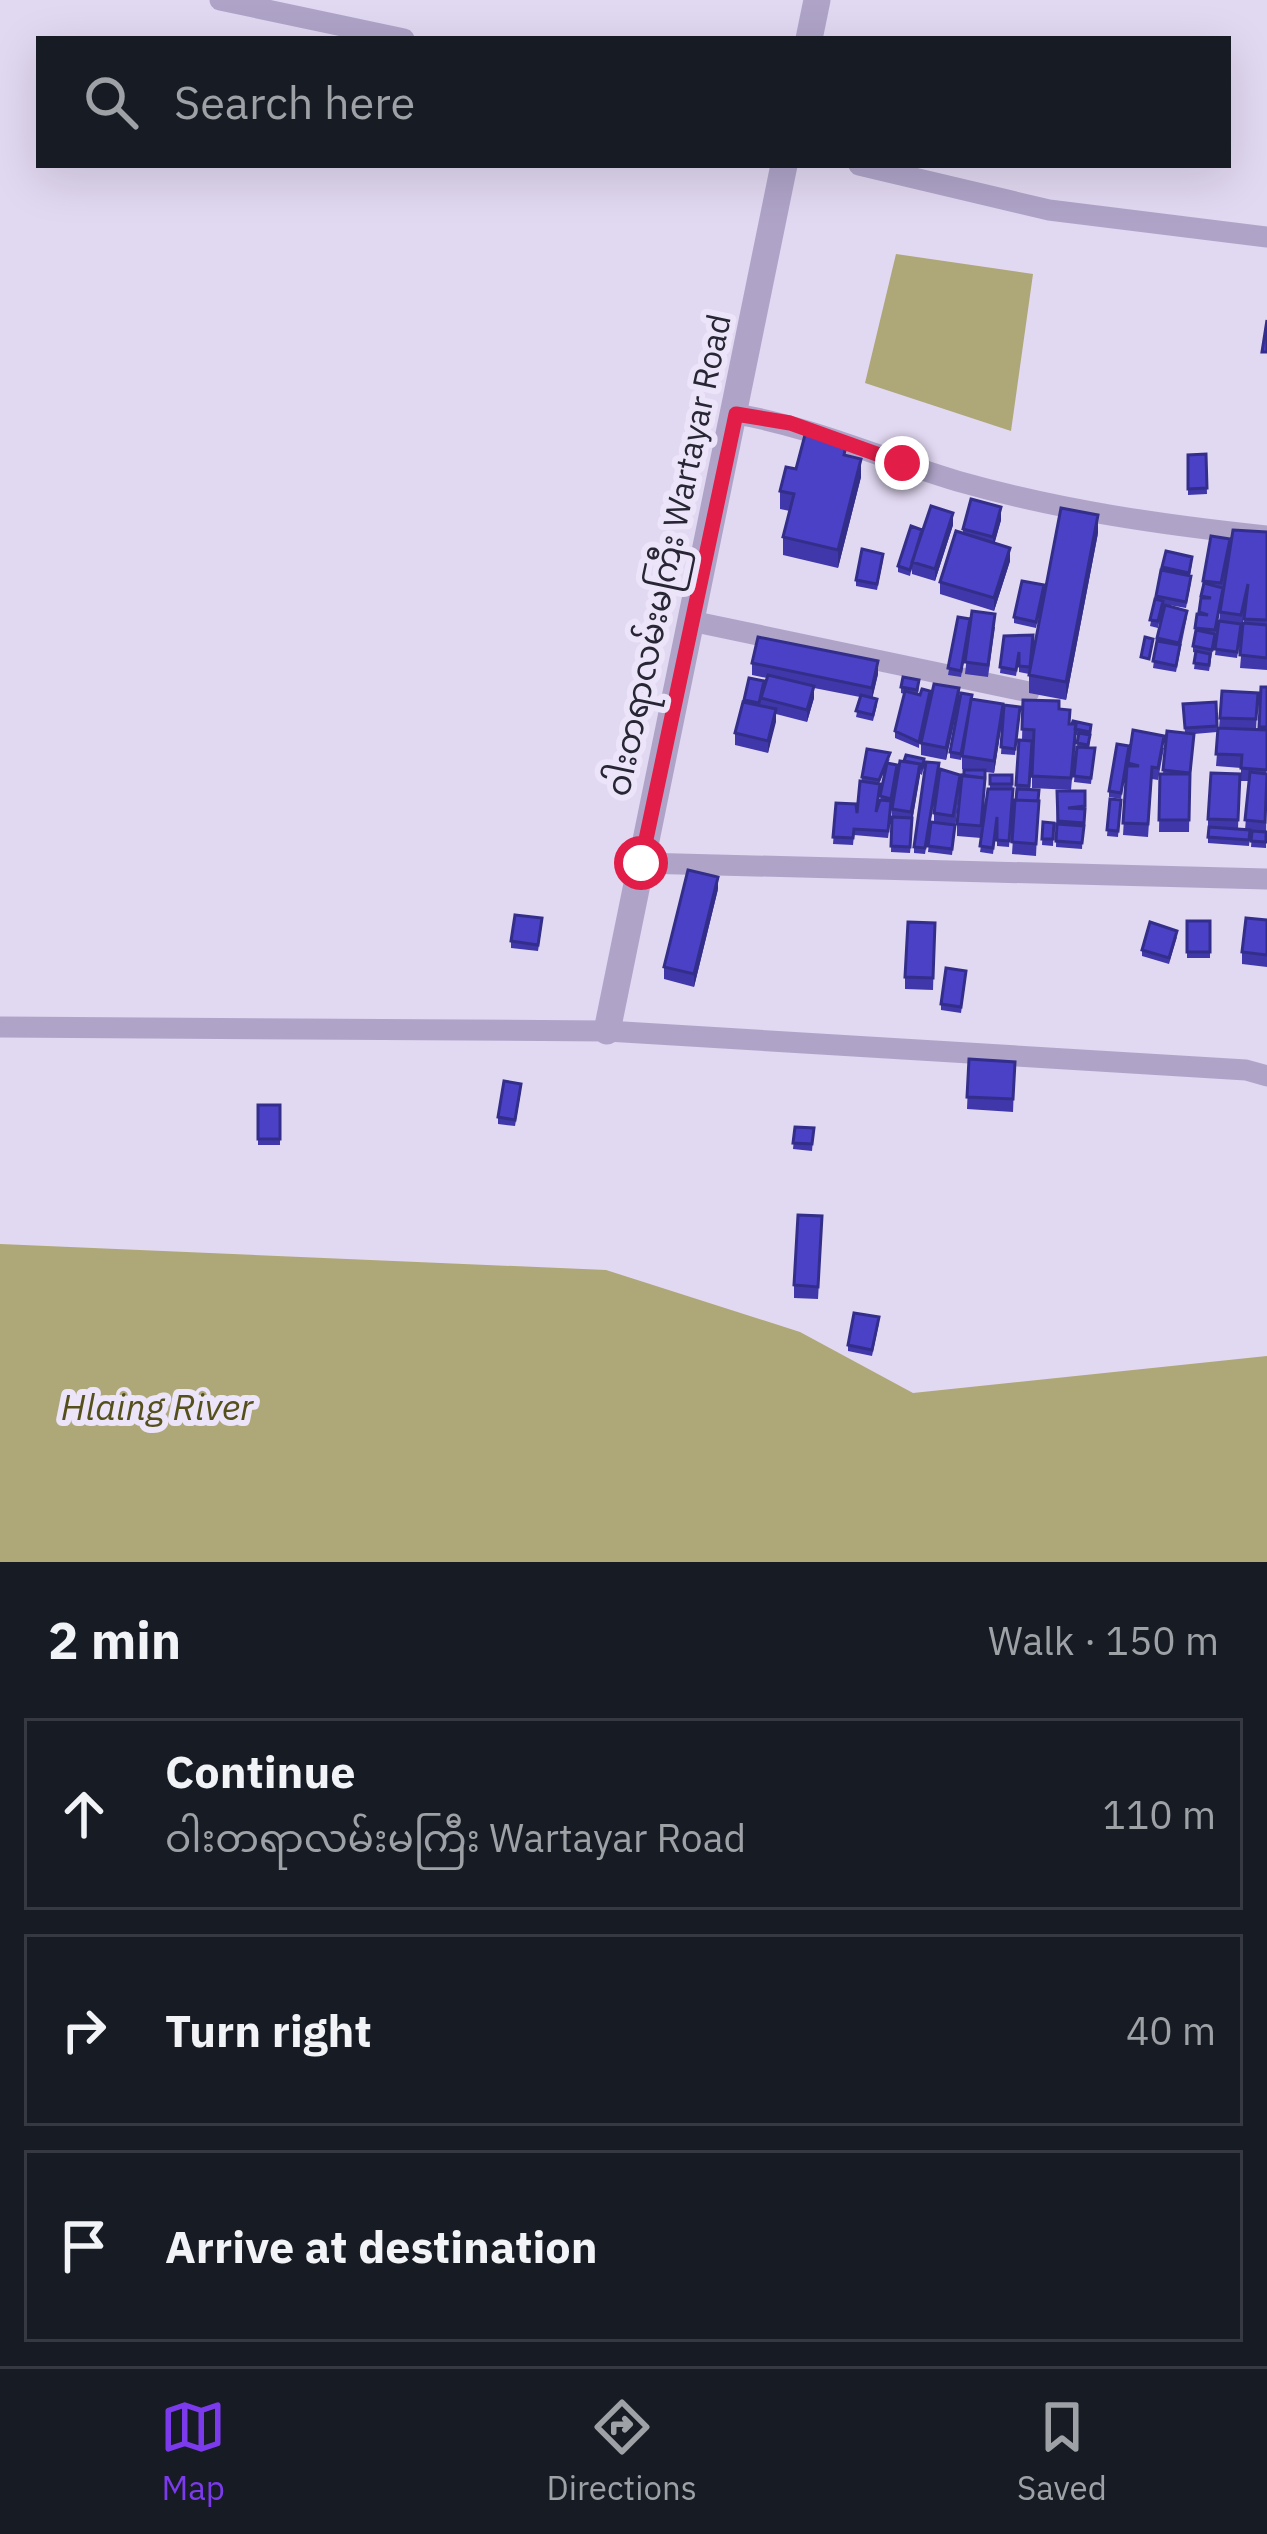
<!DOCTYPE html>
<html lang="en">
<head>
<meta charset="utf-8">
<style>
  body { margin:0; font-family:"IBM Plex Sans","Noto Sans Myanmar",sans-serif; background:#242831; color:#f1f3f6 }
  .stop { position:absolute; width:36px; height:36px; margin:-27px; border:9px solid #e11d48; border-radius:50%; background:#fff }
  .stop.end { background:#e11d48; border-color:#fff; box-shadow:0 3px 12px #0008 }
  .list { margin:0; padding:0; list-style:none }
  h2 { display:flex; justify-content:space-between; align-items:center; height:156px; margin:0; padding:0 48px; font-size:51px }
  h2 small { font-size:39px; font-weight:400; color:#9ea1a6 }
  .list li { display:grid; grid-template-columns:78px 1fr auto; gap:36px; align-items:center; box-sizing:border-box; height:192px; margin:0 24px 24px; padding:0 24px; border:3px solid #363941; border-radius:0px }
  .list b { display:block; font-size:45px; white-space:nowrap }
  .list p { margin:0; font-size:39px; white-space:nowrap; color:#9ea1a6 }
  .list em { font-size:39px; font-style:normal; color:#9ea1a6 }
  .icon { flex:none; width:66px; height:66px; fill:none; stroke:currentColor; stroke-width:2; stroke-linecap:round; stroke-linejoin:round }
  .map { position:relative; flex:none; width:1267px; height:1562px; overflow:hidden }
  .search { position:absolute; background:#171b24; box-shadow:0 12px 48px #0002; left:36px; right:36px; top:36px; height:132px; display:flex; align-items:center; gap:30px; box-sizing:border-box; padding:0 42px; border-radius:0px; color:#9ea1a6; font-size:45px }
  .sheet { height:804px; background:#171b24 }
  nav { display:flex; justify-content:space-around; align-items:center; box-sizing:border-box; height:168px; border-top:3px solid #363941; background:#171b24; font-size:33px; color:#9ea1a6 }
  nav a { display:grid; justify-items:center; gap:6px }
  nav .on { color:#7c3aed }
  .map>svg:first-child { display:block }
  .water { fill:#aea777 }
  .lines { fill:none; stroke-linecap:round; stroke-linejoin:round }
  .minor { stroke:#afa4c8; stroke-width:21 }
  .tertiary { stroke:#afa4c8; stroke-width:27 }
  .wall { fill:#4038aa; fill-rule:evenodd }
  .shaded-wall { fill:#342e8b }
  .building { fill:#4b41c6; stroke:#342e8b; stroke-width:3 }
  .route { stroke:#e11d48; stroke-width:15 }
  .labels { text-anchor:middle; stroke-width:12; stroke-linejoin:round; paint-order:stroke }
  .street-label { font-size:33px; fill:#282634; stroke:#ece4f9 }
  .water-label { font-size:36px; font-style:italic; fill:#554f1c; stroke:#ece4f9 }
</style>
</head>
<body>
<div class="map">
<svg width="1267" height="1562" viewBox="0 0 1267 1562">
  <rect width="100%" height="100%" fill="#e1d8f1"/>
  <path class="water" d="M 896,254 L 1033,274 L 1011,431 L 865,383 Z
    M 0,1244 L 606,1270 L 800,1332 L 913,1393 L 1267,1356 L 1267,1562 L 0,1562 Z"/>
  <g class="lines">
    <path class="minor" d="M 220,0 L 404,39
      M 859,165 L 1049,210 L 1267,237
      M 736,414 C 813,427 883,459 957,481 C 1059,510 1162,525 1267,536
      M 691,621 L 1029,692
      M 641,863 L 1267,879
      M 0,1027 L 607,1031 L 1246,1070 L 1267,1076"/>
    <path class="tertiary" d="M 809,39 L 817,0
      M 607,1031 L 784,165"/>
  </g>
  <path class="wall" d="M 1206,454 L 1207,494 L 1188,495 L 1188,455 Z
    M 847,456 L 861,477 L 838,568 L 783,555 L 783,537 L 790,511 L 780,509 L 780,491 L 796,469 Z
    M 1001,520 L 994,544 L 1010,561 L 994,611 L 940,594 L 940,582 L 963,534 L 963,529 Z
    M 953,525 L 935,581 L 912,574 L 912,567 L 910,576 L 898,572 L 898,566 L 922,530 Z
    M 1267,532 L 1267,670 L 1240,668 L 1245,610 L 1237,658 L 1215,655 L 1222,597 L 1209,671 L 1194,669 L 1196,653 L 1193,652 L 1193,646 L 1203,581 L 1230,545 L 1223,588 Z
    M 1098,533 L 1066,700 L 1029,693 L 1029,674 L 1019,672 L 1019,658 L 1016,676 L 1000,673 L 1004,636 L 1031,666 Z
    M 883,560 L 877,590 L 856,586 L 856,580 Z
    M 1192,563 L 1190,575 L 1191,582 L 1186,608 L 1163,604 L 1158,628 L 1150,626 L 1162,567 Z
    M 1044,591 L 1036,628 L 1014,623 L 1014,617 Z
    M 958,617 L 995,627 L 988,677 L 965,674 L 970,628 L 961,677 L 948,675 Z
    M 1187,617 L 1176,672 L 1153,668 L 1157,638 Z
    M 752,663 L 878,674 L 872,698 L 877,705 L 873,721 L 856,717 L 860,697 L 814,688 L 814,698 L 807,722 L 776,714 L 768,753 L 735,745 L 735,733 L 749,678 L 763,693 L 767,678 L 752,675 Z
    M 919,686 L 918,694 L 920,695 L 919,748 L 895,738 L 895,731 L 904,694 L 901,693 L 901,687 Z
    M 1261,687 L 1267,687 L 1266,848 L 1251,847 L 1252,833 L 1250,833 L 1249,846 L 1208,843 L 1208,819 L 1240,774 L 1238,829 L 1245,830 L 1249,781 L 1241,781 L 1241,768 L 1216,766 L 1222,691 L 1258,693 L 1256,730 L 1259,730 Z
    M 972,699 L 1003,716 L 994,773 L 985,772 L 981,838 L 957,836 L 957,824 L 969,770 L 962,769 L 962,755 L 961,760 L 950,758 L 950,752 Z
    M 1023,700 L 1059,709 L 1070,724 L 1091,731 L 1089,748 L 1095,748 L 1091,784 L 1074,782 L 1078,736 L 1076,735 L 1071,790 L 1032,788 L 1032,742 L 1030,789 L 1039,790 L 1036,856 L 1012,854 L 1019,740 L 1022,740 Z
    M 959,701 L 946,760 L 921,755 L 921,743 Z
    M 1216,702 L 1217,732 L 1194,734 L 1190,785 L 1189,832 L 1159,832 L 1160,774 L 1163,774 L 1167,731 L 1185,733 L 1183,704 Z
    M 1004,705 L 1020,707 L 1015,755 L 1001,754 Z
    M 1133,730 L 1164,748 L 1158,780 L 1152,779 L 1148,837 L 1123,835 L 1127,766 Z
    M 1129,752 L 1121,799 L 1109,797 L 1109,791 Z
    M 890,759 L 888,763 L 897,771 L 888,838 L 854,835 L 853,845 L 833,844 L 836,803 L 857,813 L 862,777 ZM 885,769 L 880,800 L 878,806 L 879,784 Z
    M 904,761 L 924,766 L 922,775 L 920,774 L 912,822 L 910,853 L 891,852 L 892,809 Z
    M 939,770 L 925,854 L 914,853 L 914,847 Z
    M 990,775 L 1012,775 L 1013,795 L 1009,847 L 997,846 L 997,823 L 993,854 L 980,852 L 990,789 Z
    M 960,787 L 952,855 L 928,852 L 931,822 L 934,823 L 934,813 Z
    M 1057,791 L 1085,791 L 1082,849 L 1056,847 Z
    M 1110,799 L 1121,800 L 1118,837 L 1107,836 Z
    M 1043,822 L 1054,823 L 1053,846 L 1042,845 Z
    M 718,889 L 694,987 L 664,979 L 664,967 Z
    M 1267,920 L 1267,967 L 1242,964 L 1242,952 Z
    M 1187,921 L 1210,921 L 1210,958 L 1187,958 Z
    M 935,923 L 933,990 L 905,989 L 905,977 Z
    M 542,924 L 538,951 L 511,948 L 511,941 Z
    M 1177,937 L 1169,964 L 1142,956 L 1142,950 Z
    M 966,977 L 961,1013 L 941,1010 L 941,1004 Z
    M 969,1059 L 1015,1062 L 1013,1112 L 967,1109 Z
    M 521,1090 L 515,1126 L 498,1124 L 498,1117 Z
    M 258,1105 L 280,1105 L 280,1145 L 258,1145 Z
    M 795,1127 L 814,1128 L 812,1151 L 793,1149 Z
    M 822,1229 L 818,1299 L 794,1298 L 794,1285 Z
    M 879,1323 L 872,1356 L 848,1351 L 848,1345 Z"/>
  <path class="shaded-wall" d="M 861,459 L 861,477 L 838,568 L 838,550 Z
    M 1001,507 L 1001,520 L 993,549 L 993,537 Z
    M 953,513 L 953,525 L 935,581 L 935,569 Z
    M 1098,515 L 1098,533 L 1066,700 L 1066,682 Z
    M 1010,548 L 1010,561 L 994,611 L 994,598 Z
    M 878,661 L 878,674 L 872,700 L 872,688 Z
    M 814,686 L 814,698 L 807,722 L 807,710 Z
    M 959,688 L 959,701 L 946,760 L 946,748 Z
    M 1003,704 L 1003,716 L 994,773 L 994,761 Z
    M 776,709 L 776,722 L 768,753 L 768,741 Z
    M 920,764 L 920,776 L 912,822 L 910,853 L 911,812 Z
    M 718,877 L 718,889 L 694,987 L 694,974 Z"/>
  <path class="building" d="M 1267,320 L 1267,352 L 1262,352 Z
    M 806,431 L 847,441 L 844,455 L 861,459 L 838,550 L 783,537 L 794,494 L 780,491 L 786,467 L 796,469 Z
    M 1206,454 L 1207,488 L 1188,489 L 1188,455 Z
    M 971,499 L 1001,507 L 993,537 L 963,529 Z
    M 931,506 L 953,513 L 935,569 L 912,562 Z
    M 1061,508 L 1098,515 L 1066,682 L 1029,675 Z
    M 911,526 L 922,530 L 910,570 L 898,566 Z
    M 1233,530 L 1267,532 L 1267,620 L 1244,619 L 1248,584 L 1241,615 L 1220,612 Z
    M 956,531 L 1010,548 L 994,598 L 940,582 Z
    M 1211,536 L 1230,539 L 1221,583 L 1203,581 Z
    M 862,549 L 883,554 L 877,584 L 856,580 Z
    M 1166,551 L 1192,557 L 1189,573 L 1162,567 Z
    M 1161,570 L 1191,576 L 1186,602 L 1156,596 Z
    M 1022,581 L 1044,585 L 1036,622 L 1014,617 Z
    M 1204,583 L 1223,588 L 1215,630 L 1195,628 L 1197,614 L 1208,615 L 1199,612 L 1201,598 L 1211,598 L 1201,596 Z
    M 1155,599 L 1163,601 L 1158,621 L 1150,620 Z
    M 1165,605 L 1187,611 L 1179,643 L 1157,638 Z
    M 972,611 L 995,614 L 988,665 L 965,662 Z
    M 958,617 L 970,619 L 961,671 L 948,668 Z
    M 1219,621 L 1241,624 L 1237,652 L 1215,649 Z
    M 1243,623 L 1267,625 L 1267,658 L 1240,655 Z
    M 1196,630 L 1215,634 L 1212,650 L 1193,646 Z
    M 1033,635 L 1030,667 L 1019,666 L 1019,652 L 1016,670 L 1000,667 L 1004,636 Z
    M 758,637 L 878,661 L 872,688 L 752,663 Z
    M 1145,637 L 1153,639 L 1149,659 L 1141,657 Z
    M 1157,641 L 1180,645 L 1176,666 L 1153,661 Z
    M 1196,651 L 1210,654 L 1209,665 L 1194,663 Z
    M 768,675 L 814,686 L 807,710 L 761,698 Z
    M 903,677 L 919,680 L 917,690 L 901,687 Z
    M 749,678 L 764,681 L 759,703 L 744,700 Z
    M 934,684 L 959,688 L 946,748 L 921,743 Z
    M 1261,687 L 1267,687 L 1267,727 L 1259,727 Z
    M 922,689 L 930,691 L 919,742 L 895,731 L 905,691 L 920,695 Z
    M 1222,691 L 1258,693 L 1256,719 L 1220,718 Z
    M 961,693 L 972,695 L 961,754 L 950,752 Z
    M 861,695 L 877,699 L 873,715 L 856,711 Z
    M 971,699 L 1003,704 L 994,761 L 962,756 Z
    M 1023,700 L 1059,701 L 1059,709 L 1070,710 L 1069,724 L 1076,724 L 1071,778 L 1032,776 L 1034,730 L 1022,729 Z
    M 743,702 L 776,709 L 768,741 L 735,733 Z
    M 1216,702 L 1217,726 L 1185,728 L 1183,704 Z
    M 1004,705 L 1020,707 L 1015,749 L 1001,747 Z
    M 1073,721 L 1091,725 L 1090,732 L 1075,729 L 1076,724 L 1072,724 Z
    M 1218,728 L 1267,730 L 1267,770 L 1241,768 L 1242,755 L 1216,754 Z
    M 1133,730 L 1164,736 L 1158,768 L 1152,767 L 1148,824 L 1123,823 L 1127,766 L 1139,766 L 1128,763 Z
    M 1167,731 L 1194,734 L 1190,773 L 1163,770 Z
    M 1079,733 L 1090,735 L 1088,745 L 1077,743 Z
    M 1019,740 L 1032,741 L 1029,786 L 1016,785 Z
    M 1117,744 L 1129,746 L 1121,793 L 1109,791 Z
    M 1077,747 L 1095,748 L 1091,778 L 1074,776 Z
    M 867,749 L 890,753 L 879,780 L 862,777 Z
    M 906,755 L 924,759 L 922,768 L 919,768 L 920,764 L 904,761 Z
    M 900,761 L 920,764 L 911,812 L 892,809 Z
    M 926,762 L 939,763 L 925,848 L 914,847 Z
    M 887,763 L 897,765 L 891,799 L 880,796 Z
    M 940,769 L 960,775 L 953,816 L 934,813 Z
    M 964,770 L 985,770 L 985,778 L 964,776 Z
    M 1250,772 L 1267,774 L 1265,822 L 1245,820 Z
    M 1211,773 L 1240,774 L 1238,820 L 1208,819 Z
    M 1160,774 L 1190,774 L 1189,820 L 1159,820 Z
    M 962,775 L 985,778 L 981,826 L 957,824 Z
    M 990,775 L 1012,775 L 1012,784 L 990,784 Z
    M 860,781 L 880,784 L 876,812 L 880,800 L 891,801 L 888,831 L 854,829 L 853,838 L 833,837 L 836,803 L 856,804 L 857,813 Z
    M 988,789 L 1013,789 L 1009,841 L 997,840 L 997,817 L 993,848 L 980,846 Z
    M 1017,789 L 1039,790 L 1038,801 L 1016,800 Z
    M 1057,791 L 1085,791 L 1085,806 L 1068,808 L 1085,809 L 1084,823 L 1058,821 Z
    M 1110,799 L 1121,800 L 1118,831 L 1107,830 Z
    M 1015,800 L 1039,801 L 1036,844 L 1012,842 Z
    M 892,817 L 912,818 L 910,847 L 891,846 Z
    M 931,822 L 955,825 L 952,849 L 928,846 Z
    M 1043,822 L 1054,823 L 1053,839 L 1042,839 Z
    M 1057,824 L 1084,826 L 1082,843 L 1056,841 Z
    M 1209,827 L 1250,830 L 1249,840 L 1208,837 Z
    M 1252,831 L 1266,832 L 1266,842 L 1251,841 Z
    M 688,870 L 718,877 L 694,974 L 664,967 Z
    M 515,915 L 542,918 L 538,945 L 511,941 Z
    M 1246,918 L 1267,920 L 1267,955 L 1242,952 Z
    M 1187,921 L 1210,921 L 1210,952 L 1187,952 Z
    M 908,922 L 935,923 L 933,978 L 905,977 Z
    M 1150,922 L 1177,931 L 1169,958 L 1142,950 Z
    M 946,968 L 966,971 L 961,1007 L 941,1004 Z
    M 969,1059 L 1015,1062 L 1013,1099 L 967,1097 Z
    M 504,1081 L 521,1084 L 515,1120 L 498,1117 Z
    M 258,1105 L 280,1105 L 280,1139 L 258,1139 Z
    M 795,1127 L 814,1128 L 812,1144 L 793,1143 Z
    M 798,1215 L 822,1216 L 818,1287 L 794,1285 Z
    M 854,1313 L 879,1317 L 872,1350 L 848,1345 Z"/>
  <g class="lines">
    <path class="route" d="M 641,863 L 736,414 L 790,423 L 902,463"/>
  </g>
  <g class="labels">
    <g class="street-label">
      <text transform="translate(668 555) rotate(-78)" y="12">ဝါးတရာလမ်းမကြီး Wartayar Road</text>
    </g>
    <g class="water-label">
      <text x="157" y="1420">Hlaing River</text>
    </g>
  </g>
</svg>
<div class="stop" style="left:641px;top:863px"></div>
<div class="stop end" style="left:902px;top:463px"></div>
<div class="search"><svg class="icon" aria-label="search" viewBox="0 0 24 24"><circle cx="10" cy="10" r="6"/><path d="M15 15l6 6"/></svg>Search here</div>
</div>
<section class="sheet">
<h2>2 min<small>Walk · 150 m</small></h2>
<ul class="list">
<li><svg class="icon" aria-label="ahead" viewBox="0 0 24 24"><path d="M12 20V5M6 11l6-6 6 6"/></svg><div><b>Continue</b><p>ဝါးတရာလမ်းမကြီး Wartayar Road</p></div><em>110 m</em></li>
<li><svg class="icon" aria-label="right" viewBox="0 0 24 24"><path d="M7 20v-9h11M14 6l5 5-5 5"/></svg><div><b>Turn right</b></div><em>40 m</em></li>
<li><svg class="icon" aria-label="arrive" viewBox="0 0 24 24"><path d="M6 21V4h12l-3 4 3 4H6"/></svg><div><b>Arrive at destination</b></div></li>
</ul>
</section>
<nav>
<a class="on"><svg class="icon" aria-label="map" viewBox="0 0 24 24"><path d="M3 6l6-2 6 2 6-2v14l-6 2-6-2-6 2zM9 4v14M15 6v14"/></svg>Map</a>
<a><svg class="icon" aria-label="directions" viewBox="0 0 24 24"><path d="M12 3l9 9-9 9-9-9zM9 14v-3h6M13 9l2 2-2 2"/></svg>Directions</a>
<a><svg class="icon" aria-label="saved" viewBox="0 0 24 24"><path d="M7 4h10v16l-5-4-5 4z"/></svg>Saved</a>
</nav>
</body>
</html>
